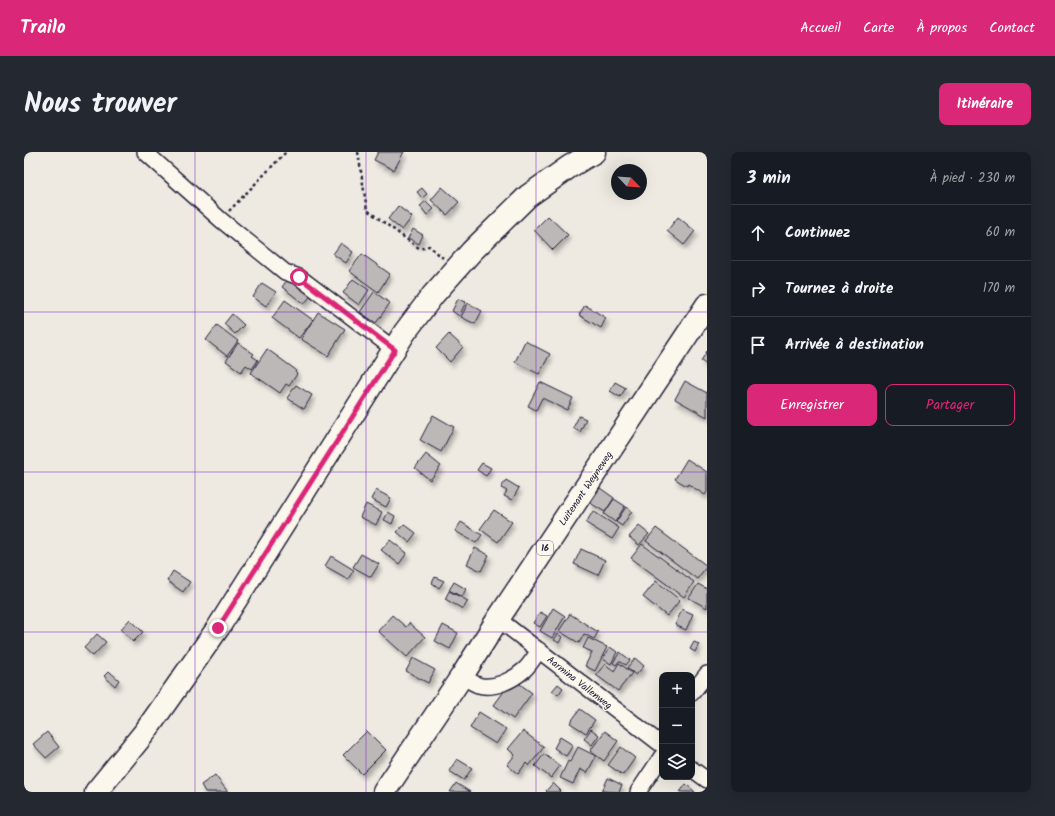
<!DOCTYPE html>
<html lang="fr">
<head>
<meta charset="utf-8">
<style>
  body { margin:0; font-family:Kalam,sans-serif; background:#242831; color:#f1f3f6 }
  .controls { position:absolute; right:12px; bottom:12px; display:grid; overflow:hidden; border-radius:8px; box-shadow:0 4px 16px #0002 }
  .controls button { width:36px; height:36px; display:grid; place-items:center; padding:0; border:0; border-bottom:1px solid #363941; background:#171b24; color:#f1f3f6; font:20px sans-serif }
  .compass { position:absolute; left:587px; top:12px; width:36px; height:36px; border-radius:50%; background:#171b24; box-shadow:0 4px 16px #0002; rotate:115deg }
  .stop { position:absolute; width:12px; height:12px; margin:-9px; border:3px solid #db2777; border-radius:50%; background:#fff }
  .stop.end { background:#db2777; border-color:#fff; box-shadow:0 1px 4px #0008 }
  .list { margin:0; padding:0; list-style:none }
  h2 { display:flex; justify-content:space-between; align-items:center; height:52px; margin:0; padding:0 16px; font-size:17px }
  h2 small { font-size:13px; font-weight:400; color:#9ea1a6 }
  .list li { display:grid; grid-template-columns:26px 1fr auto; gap:12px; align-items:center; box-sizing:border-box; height:56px; padding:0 16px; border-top:1px solid #363941 }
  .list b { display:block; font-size:15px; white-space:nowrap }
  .list em { font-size:13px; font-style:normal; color:#9ea1a6 }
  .actions { display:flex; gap:8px; padding:12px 16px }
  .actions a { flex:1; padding:9px 0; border:1px solid #db2777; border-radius:8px; text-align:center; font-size:14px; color:#db2777 }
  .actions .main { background:#db2777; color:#fff }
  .icon { flex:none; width:22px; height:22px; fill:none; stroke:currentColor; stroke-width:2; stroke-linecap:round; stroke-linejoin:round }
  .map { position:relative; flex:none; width:683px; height:640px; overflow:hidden; border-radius:8px }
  header { display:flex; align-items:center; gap:24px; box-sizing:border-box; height:56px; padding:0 20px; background:#db2777; color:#fff }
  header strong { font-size:19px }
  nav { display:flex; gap:22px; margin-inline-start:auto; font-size:14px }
  .intro { display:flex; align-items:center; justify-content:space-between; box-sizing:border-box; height:96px; padding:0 24px }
  h1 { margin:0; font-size:28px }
  .button { padding:10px 18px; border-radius:8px; background:#db2777; color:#fff; font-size:14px; font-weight:700 }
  main { display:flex; gap:24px; padding:0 24px }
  aside { flex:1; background:#171b24; border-radius:8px; box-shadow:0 4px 16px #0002 }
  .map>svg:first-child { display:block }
  .building { fill:#bcb8b8; stroke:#22223b; filter:url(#shadow) }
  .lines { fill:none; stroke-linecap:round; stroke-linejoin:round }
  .minor-casing { stroke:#22223b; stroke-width:18 }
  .primary-casing { stroke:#22223b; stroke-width:25 }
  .path { stroke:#22223b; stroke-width:2.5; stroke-dasharray:3 3; stroke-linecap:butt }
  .minor { stroke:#fbf7ec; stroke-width:15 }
  .primary { stroke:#fbf7ec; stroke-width:22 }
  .route { stroke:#db2777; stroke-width:5 }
  .grid { fill:none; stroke:#7b2cbf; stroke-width:1; stroke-opacity:0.55 }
  .labels { text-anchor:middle; stroke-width:3; stroke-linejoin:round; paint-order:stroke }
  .shield { fill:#fbf7ec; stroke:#636270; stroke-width:1 }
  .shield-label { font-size:9px; font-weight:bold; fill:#22223b }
  .street-label { font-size:10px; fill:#22223b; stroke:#fbf7ec }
</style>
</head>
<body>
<header>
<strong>Trailo</strong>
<nav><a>Accueil</a><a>Carte</a><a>À propos</a><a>Contact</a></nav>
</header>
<div class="intro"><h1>Nous trouver</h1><a class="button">Itinéraire</a></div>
<main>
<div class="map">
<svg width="683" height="640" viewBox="0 0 683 640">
  <defs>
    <filter id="shadow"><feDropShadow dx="2.5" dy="4.5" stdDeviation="2" flood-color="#0004"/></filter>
  </defs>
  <rect width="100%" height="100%" fill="#eeeae2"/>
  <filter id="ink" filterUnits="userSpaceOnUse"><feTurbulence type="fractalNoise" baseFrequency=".025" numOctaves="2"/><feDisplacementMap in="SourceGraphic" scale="8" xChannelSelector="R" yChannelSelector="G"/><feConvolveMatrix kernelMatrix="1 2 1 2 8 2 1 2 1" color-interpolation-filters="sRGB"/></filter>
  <g filter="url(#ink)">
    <path class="building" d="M 354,0 L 380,0 L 370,18 L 350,8 Z
      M 418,35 L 435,50 L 423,63 L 407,48 Z
      M 398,36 L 403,42 L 398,46 L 393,40 Z
      M 402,49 L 410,57 L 403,63 L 396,54 Z
      M 374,54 L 388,65 L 378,78 L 364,67 Z
      M 524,64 L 544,83 L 529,98 L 510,78 Z
      M 654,65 L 671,79 L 660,93 L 643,79 Z
      M 389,77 L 399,83 L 395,92 L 384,86 Z
      M 317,91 L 329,100 L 322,111 L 309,102 Z
      M 338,102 L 366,122 L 354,140 L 325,119 Z
      M 329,127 L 345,138 L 335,153 L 319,141 Z
      M 263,128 L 289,141 L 280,152 L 258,135 Z
      M 238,131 L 252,140 L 242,154 L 229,145 Z
      M 350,140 L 366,151 L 352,171 L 336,160 Z
      M 434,147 L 442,150 L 435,164 L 428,159 Z
      M 261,148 L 289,168 L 275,186 L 248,166 Z
      M 444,151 L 458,159 L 451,172 L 437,165 Z
      M 561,153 L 582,166 L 577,176 L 555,163 Z
      M 294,160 L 321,177 L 304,204 L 277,187 Z
      M 208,162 L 220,173 L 211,182 L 200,172 Z
      M 193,173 L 214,189 L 203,204 L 182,188 Z
      M 425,182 L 439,195 L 426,210 L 412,196 Z
      M 501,189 L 526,202 L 515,222 L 491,210 Z
      M 214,191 L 230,202 L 228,204 L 234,208 L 228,217 L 222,213 L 217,220 L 202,209 Z
      M 243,197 L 272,218 L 271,220 L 273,222 L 265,234 L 262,232 L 256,241 L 227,221 Z
      M 683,199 L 683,213 L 677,209 Z
      M 661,229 L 683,241 L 683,265 L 651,247 Z
      M 516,230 L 549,246 L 543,258 L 518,246 L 512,258 L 504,254 Z
      M 591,230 L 602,236 L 596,245 L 586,239 Z
      M 272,233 L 288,243 L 280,257 L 263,246 Z
      M 409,263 L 430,275 L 417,300 L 396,288 Z
      M 555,264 L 562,267 L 556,280 L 549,276 Z
      M 402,302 L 417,314 L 406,328 L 391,316 Z
      M 663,307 L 683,320 L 683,340 L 681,343 L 664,332 L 663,334 L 651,327 Z
      M 458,311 L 467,316 L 462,324 L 453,318 Z
      M 482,328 L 495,336 L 488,348 L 480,344 L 483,339 L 477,336 Z
      M 576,336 L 590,346 L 581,360 L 566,351 Z
      M 352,338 L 367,346 L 362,355 L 347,347 Z
      M 590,347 L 601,354 L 591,370 L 580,362 Z
      M 342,352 L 358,360 L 352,373 L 336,365 Z
      M 602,355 L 608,359 L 598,374 L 592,370 Z
      M 470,358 L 488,370 L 474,390 L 456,377 Z
      M 569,359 L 595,376 L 588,387 L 562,371 Z
      M 364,360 L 371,364 L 368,372 L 360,368 Z
      M 437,370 L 458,383 L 452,391 L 431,379 Z
      M 380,372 L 392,381 L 385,390 L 373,380 Z
      M 615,374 L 625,382 L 615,393 L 605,385 Z
      M 632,376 L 683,414 L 673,427 L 622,389 Z
      M 366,388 L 383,401 L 375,412 L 357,398 Z
      M 618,392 L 670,430 L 660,445 L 607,406 Z
      M 451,396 L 465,403 L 457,419 L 443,412 Z
      M 557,397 L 581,408 L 574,423 L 550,412 Z
      M 337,402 L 355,412 L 347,425 L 329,415 Z
      M 307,404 L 330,418 L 324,427 L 301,414 Z
      M 149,419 L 166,430 L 159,440 L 143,429 Z
      M 411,425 L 420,429 L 415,436 L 408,431 Z
      M 632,429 L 656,448 L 643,464 L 619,445 Z
      M 430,430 L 442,437 L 438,445 L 425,438 Z
      M 674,432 L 683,437 L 683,456 L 665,446 Z
      M 425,439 L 444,449 L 439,457 L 421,447 Z
      M 529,456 L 541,464 L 528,486 L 516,479 Z
      M 658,457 L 669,462 L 662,478 L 651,473 Z
      M 516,460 L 523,464 L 516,475 L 509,471 Z
      M 546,462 L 574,480 L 570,487 L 560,482 L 555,491 L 535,479 Z
      M 368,463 L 382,475 L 385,471 L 401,485 L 383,505 L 354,479 Z
      M 106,467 L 119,480 L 109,490 L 97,477 Z
      M 419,473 L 434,481 L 426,497 L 411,489 Z
      M 73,482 L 82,490 L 69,504 L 60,496 Z
      M 534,482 L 538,485 L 535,491 L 530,488 Z
      M 564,486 L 583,495 L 571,519 L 561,514 L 568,500 L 559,496 Z
      M 670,490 L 675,492 L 671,500 L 666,497 Z
      M 586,495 L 593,500 L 587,512 L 579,507 Z
      M 596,500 L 606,508 L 602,513 L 595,509 L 592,513 L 589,511 Z
      M 389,506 L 411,518 L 404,531 L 382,519 Z
      M 611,506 L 620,514 L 612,523 L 603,516 Z
      M 595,511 L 608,521 L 594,539 L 572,523 L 581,512 L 590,519 Z
      M 85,519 L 95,528 L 91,534 L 80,524 Z
      M 489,527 L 508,541 L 489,567 L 470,553 Z
      M 534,532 L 539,536 L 534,543 L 528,539 Z
      M 556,557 L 571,568 L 562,581 L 546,571 Z
      M 455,560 L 482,577 L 472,592 L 446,576 Z
      M 567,577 L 575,583 L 568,593 L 560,587 Z
      M 343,579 L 362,598 L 338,622 L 319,603 Z
      M 499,579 L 520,595 L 505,614 L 502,611 L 494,622 L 483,613 L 491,603 L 484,597 Z
      M 581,579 L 594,589 L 580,609 L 566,599 Z
      M 23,580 L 35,595 L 22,606 L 9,592 Z
      M 536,585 L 549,593 L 542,604 L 530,596 Z
      M 554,595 L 572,604 L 563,621 L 556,617 L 549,632 L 536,626 L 544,609 L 546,610 Z
      M 597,595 L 611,606 L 599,623 L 584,613 Z
      M 520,602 L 536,614 L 527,626 L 511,614 Z
      M 433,607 L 448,616 L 440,628 L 425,619 Z
      M 191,623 L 204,640 L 181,640 L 177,633 Z
      M 584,626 L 598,633 L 595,640 L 578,639 Z
      M 432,631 L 446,640 L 426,640 Z
      M 529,631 L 537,639 L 536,640 L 523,640 L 522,639 Z
      M 662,632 L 671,640 L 656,640 Z"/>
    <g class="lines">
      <g class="minor-casing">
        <path id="minor" d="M 121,0 L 197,68 L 261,120 L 275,125 L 371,198
          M 474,467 L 638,593
          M 438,524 C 443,527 449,531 454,533 C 469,538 489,528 500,518 C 506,513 511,504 515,498
          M 668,541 L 683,522
          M 668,617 L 683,628
          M 614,640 L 638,604"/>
      </g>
      <g class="primary-casing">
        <path id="primary" d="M 72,640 L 121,580 L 194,476 L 381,180 L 409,143 L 448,99 L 504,44 L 545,15 L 570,0
          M 360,640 L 438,524 L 474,467 L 683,153"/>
      </g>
      <path class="path" d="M 334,0 L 343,58 L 396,97 L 405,94 L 419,106
        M 205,59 L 262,0"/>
      <use href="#minor" class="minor"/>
      <use href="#primary" class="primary"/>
    </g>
  </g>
  <g class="lines" filter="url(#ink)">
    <path class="route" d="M 194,476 L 371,198 L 275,125"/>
  </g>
  <path class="grid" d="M 171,0 L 171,640M 342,0 L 342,640M 512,0 L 512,640M 0,160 L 683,160M 0,320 L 683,320M 0,480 L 683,480"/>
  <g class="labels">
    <rect class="shield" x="513" y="389" width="16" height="14" rx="3"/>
    <g class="shield-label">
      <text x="521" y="399">16</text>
    </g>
    <g class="street-label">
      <text transform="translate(561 336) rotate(-56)" y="4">Luitenant Weyneweg</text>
      <text transform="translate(556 530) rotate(38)" y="4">Aarmina Vallenweg</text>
    </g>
  </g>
</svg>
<div class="controls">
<button>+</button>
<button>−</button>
<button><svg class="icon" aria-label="layers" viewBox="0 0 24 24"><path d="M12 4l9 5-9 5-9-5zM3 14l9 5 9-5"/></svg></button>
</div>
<svg class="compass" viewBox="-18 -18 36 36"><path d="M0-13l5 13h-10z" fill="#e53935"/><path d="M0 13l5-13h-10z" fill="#9ea1a6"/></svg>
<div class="stop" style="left:275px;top:125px"></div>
<div class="stop end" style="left:194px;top:476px"></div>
</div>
<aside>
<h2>3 min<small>À pied · 230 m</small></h2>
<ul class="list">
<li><svg class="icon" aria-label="ahead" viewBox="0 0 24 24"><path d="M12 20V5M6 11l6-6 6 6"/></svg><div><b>Continuez</b></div><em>60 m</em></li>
<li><svg class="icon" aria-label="right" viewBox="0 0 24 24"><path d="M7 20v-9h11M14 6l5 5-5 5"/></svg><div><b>Tournez à droite</b></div><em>170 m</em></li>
<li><svg class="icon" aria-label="arrive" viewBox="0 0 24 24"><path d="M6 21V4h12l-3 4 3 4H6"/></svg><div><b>Arrivée à destination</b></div></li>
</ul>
<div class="actions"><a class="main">Enregistrer</a><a>Partager</a></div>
</aside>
</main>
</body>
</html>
